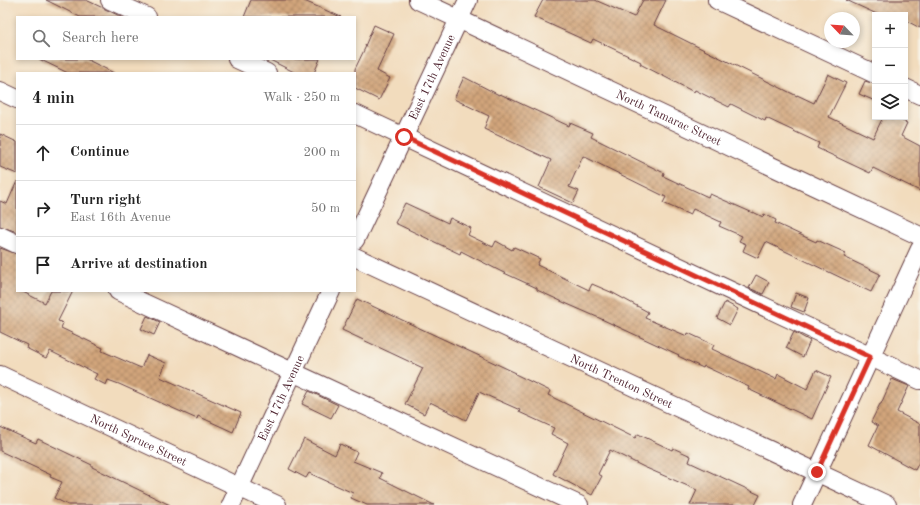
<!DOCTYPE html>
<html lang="en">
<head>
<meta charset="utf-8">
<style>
  body { margin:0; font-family:"Old Standard TT",serif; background:#f6f6f6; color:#222 }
  .controls { position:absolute; right:12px; top:12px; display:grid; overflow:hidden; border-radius:0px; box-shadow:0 2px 6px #0003 }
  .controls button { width:36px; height:36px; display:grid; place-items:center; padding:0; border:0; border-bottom:1px solid #e0e0e0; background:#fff; color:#222; font:20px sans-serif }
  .compass { position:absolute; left:824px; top:12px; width:36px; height:36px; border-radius:50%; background:#fff; box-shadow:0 2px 6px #0003; rotate:295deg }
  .stop { position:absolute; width:12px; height:12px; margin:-9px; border:3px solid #d93025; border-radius:50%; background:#fff }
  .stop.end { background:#d93025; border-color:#fff; box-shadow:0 1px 4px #0008 }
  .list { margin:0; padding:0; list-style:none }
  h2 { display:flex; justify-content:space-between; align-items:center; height:52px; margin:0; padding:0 16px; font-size:17px }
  h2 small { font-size:13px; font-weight:400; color:#767676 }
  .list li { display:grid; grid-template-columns:26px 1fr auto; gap:12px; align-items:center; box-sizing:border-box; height:56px; padding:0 16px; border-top:1px solid #e0e0e0 }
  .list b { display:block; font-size:15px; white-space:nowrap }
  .list p { margin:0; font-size:13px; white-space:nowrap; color:#767676 }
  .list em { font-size:13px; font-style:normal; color:#767676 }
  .icon { flex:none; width:22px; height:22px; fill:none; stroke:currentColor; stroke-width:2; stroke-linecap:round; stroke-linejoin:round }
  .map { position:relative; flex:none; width:920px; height:505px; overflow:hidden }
  .search { position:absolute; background:#fff; box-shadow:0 2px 6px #0003; left:16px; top:16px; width:340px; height:44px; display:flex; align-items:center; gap:10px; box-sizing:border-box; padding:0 14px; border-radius:0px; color:#767676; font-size:15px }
  .panel { position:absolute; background:#fff; box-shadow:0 2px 6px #0003; left:16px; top:72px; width:340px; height:220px; border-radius:0px }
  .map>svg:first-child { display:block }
  .building { fill:url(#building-cross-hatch) }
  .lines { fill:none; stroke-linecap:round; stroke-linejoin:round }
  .minor-casing { stroke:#633b41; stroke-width:20 }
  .minor { stroke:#fff; stroke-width:18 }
  .route { stroke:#d93025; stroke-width:5 }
  .labels { text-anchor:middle; stroke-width:3.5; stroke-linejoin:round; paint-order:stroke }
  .street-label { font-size:12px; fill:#4a1f2b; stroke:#f7f3e8 }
</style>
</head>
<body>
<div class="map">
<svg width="920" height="505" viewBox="0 0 920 505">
  <defs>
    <pattern id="building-cross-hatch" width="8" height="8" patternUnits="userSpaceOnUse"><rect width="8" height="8" fill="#d1a57b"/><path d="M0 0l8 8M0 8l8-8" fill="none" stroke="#ac8665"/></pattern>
  </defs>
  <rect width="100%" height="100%" fill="#f7f3e8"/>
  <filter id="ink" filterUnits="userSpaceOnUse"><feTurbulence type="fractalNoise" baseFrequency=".025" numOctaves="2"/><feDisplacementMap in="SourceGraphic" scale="8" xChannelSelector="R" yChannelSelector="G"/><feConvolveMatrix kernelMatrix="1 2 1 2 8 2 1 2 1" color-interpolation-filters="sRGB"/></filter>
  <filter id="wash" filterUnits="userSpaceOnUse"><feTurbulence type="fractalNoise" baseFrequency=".012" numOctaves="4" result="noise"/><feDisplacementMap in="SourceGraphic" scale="16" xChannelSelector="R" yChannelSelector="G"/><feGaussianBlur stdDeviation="0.9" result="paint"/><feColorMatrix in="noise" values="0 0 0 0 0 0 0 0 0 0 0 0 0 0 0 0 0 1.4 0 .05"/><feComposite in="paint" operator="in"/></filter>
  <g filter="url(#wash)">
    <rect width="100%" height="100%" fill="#f2dcbd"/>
    <g id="blocks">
      <path class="building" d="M 46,0 L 86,0 L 122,17 L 80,17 Z
        M 251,0 L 302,0 L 341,17 L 244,17 Z
        M 543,0 L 595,0 L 634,17 L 643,0 L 666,0 L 654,25 L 797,96 L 797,95 L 814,103 L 828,74 L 846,83 L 829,117 L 873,138 L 883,117 L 893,117 L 907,123 L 901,136 L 920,146 L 920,191 L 873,168 L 870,173 L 817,148 L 819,143 L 766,118 L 765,121 L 731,104 L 729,107 L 695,90 L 694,92 L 640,64 L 641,62 L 593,39 L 591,43 L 534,17 Z
        M 846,0 L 920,0 L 920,28 L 905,20 L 905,15 L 879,15 Z
        M 374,25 L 394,34 L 377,71 L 390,78 L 379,100 L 355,88 L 355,69 L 366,46 L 365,46 Z
        M 39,59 L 86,59 L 114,73 L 68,73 Z
        M 268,59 L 320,59 L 314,73 L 296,73 Z
        M 464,77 L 499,95 L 500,94 L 569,126 L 570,123 L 593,133 L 591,137 L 664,173 L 663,176 L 708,197 L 710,194 L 753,213 L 753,212 L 763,217 L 764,214 L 776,220 L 775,223 L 816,242 L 817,240 L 846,253 L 844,257 L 880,274 L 871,292 L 766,242 L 758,258 L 743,251 L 746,244 L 739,241 L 742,236 L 719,226 L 721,222 L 693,209 L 690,215 L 663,203 L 666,197 L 583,156 L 569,187 L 579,191 L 573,203 L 539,187 L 551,160 L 484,129 L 489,116 L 454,99 Z
        M 865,81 L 875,84 L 875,101 L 859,94 Z
        M 0,134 L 17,142 L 17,174 L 0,167 Z
        M 17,181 L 17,232 L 0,226 L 0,201 L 7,204 Z
        M 405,203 L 448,223 L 450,218 L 471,228 L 468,235 L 493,247 L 496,241 L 512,250 L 514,247 L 540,259 L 537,265 L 589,290 L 592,284 L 613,293 L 648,312 L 645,318 L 687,336 L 688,333 L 714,345 L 712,349 L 776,379 L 778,374 L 807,389 L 816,370 L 831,377 L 812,419 L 748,389 L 749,387 L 704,366 L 703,368 L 678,356 L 679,355 L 597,317 L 565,303 L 537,290 L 537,288 L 502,272 L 461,251 L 460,254 L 395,223 Z
        M 0,248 L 17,254 L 17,291 L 21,291 L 45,303 L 51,291 L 73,291 L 58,321 L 63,323 L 61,328 L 103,348 L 102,351 L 141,368 L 147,355 L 166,363 L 160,377 L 241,413 L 233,432 L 198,416 L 197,419 L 119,384 L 108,380 L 106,385 L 94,379 L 97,374 L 50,351 L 46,358 L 26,348 L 27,345 L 0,332 Z
        M 756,275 L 769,282 L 763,294 L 749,288 Z
        M 796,293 L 809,298 L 804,312 L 791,307 Z
        M 357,299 L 516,373 L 515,374 L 550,391 L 548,395 L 635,438 L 638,434 L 672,450 L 673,448 L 691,456 L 689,462 L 760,495 L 755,505 L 690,505 L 697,490 L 644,467 L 610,450 L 598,474 L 602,476 L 592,495 L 553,474 L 568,443 L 551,434 L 554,428 L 519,412 L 520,410 L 479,392 L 466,420 L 430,402 L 424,414 L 405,404 L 423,368 L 342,330 Z
        M 725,302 L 738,309 L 730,325 L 717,318 Z
        M 147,316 L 160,322 L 154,335 L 141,329 Z
        M 794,332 L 810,341 L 803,357 L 786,348 Z
        M 892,379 L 909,386 L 897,412 L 920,424 L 920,460 L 915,470 L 869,445 L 878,426 L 871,422 L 880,404 L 881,404 Z
        M 309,391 L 338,405 L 331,418 L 302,404 Z
        M 0,427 L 36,443 L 38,439 L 92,465 L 92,467 L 170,505 L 68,505 L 54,498 L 62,482 L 50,477 L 51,475 L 0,451 Z
        M 304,439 L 335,455 L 340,444 L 357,452 L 353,461 L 382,473 L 380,478 L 434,505 L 367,505 L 351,498 L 353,493 L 309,473 L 306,478 L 289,469 Z"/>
    </g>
  </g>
  <g filter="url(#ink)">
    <use href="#blocks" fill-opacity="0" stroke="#633b41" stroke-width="1"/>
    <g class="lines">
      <g class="minor-casing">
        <g id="minor">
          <path d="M 110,0 L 147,17"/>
          <path id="s1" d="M 418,0 L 920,236"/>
          <path d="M 717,0 L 875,74"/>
          <path d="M 237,59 L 267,73"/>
          <path d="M 905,88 L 920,95"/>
          <path d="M 0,91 L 17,99"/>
          <path d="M 355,114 L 920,380"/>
          <path d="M 0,236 L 17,244"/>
          <path id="s2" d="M 355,240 L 468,0"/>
          <path id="s3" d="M 355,257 L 887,505"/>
          <path d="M 118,291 L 579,505"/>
          <path id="s4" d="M 0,375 L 277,505"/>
          <path id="s5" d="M 231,505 L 331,291"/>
          <path d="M 802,505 L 920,249"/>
        </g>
      </g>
      <use href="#minor" class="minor"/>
    </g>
  </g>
  <g class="lines" filter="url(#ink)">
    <path class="route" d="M 404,137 L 870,357 L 817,472"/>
  </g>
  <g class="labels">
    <g class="street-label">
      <text dy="4" stroke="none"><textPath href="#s2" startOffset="180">East 17th Avenue</textPath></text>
      <text dy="4" stroke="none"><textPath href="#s1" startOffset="277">North Tamarac Street</textPath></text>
      <text dy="4" stroke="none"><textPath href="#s3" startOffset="294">North Trenton Street</textPath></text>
      <text dy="4" stroke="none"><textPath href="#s5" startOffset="118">East 17th Avenue</textPath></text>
      <text dy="4" stroke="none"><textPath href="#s4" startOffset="153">North Spruce Street</textPath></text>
    </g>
  </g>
</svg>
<div class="controls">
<button>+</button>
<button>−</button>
<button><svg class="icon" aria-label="layers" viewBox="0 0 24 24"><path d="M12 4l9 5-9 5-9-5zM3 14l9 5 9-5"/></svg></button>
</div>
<svg class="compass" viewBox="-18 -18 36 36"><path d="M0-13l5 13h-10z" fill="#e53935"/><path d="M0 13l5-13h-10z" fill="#767676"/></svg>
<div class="stop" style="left:404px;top:137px"></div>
<div class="stop end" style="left:817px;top:472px"></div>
<div class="search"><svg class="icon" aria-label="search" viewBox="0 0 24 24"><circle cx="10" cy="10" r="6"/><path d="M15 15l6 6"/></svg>Search here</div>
<section class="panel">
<h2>4 min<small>Walk · 250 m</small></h2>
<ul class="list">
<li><svg class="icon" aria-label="ahead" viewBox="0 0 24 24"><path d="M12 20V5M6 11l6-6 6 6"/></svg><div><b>Continue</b></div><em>200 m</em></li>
<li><svg class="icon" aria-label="right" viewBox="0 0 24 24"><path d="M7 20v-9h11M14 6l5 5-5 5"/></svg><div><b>Turn right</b><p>East 16th Avenue</p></div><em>50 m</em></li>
<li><svg class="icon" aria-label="arrive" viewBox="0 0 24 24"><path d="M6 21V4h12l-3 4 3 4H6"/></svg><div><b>Arrive at destination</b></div></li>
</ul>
</section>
</div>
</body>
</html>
